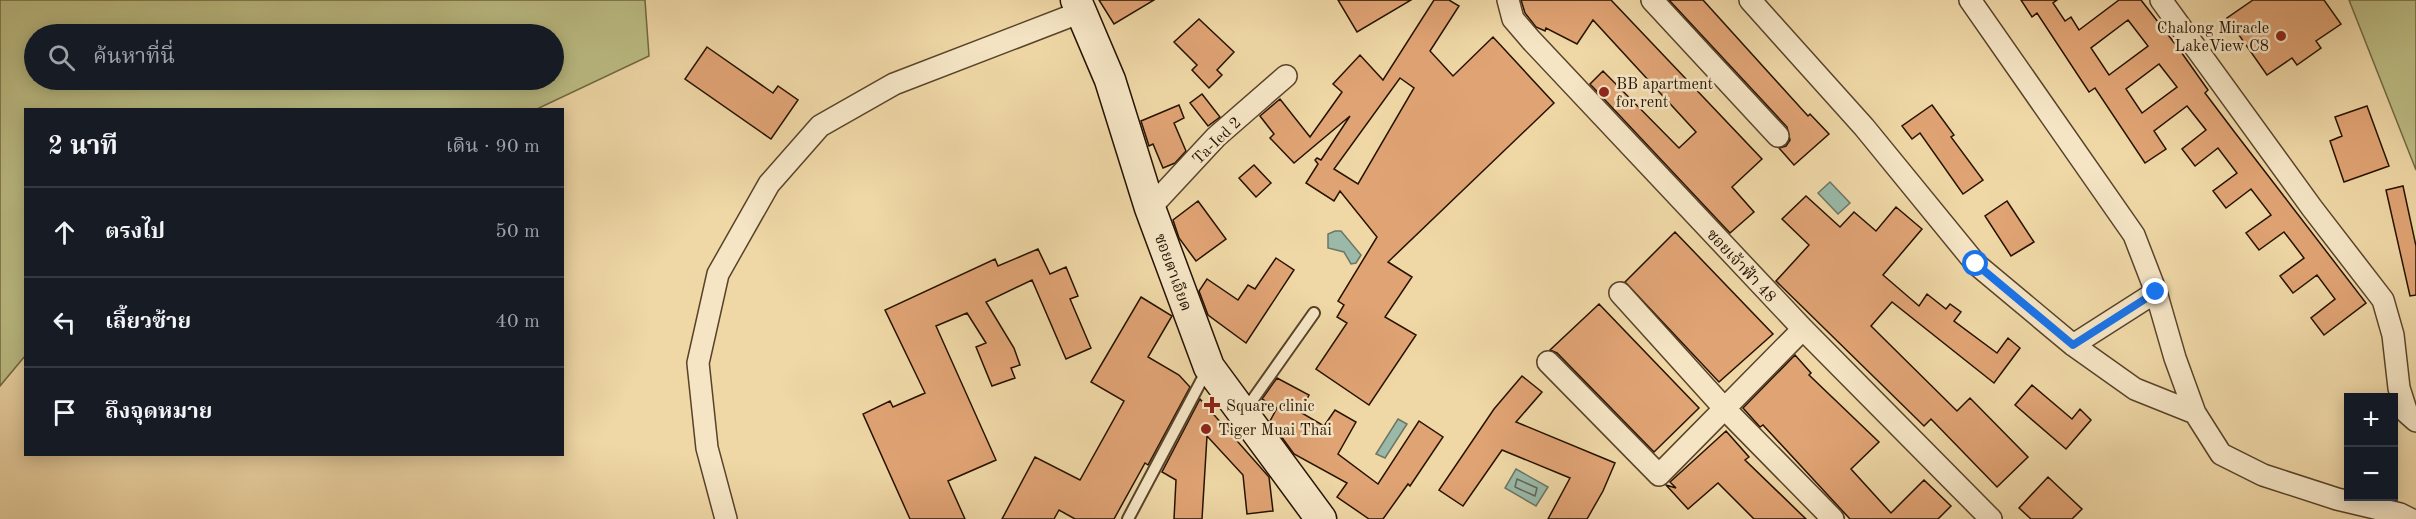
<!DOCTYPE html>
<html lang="th">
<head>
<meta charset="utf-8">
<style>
  body { margin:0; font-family:"Old Standard TT","Noto Serif Thai",serif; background:#20242c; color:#f1f3f6 }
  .controls { position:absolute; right:18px; bottom:18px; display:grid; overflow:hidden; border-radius:0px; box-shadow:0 3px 15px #0003 }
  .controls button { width:54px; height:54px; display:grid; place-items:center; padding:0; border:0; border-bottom:2px solid #363941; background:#171b24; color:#f1f3f6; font:30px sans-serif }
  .stop { position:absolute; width:18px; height:18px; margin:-14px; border:4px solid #1a73e8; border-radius:50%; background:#fff }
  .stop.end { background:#1a73e8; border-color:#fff; box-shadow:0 2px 6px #0008 }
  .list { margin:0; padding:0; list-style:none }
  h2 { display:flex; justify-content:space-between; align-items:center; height:78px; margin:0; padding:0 24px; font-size:26px }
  h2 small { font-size:20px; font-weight:400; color:#9ea1a6 }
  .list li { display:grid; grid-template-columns:39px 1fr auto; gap:18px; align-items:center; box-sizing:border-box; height:90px; padding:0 24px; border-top:2px solid #363941 }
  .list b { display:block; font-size:22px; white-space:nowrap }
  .list em { font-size:20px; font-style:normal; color:#9ea1a6 }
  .icon { flex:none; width:33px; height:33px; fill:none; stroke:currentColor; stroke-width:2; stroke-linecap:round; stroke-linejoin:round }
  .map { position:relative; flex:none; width:2416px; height:519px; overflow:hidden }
  .search { position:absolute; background:#171b24; box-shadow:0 3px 15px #0003; left:24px; top:24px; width:540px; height:66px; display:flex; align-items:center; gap:15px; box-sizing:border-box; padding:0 21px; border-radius:33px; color:#9ea1a6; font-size:22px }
  .panel { position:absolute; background:#171b24; box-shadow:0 3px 15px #0003; left:24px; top:108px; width:540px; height:348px; border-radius:0px }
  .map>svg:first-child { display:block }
  .green { fill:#bcbd84; stroke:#706842; stroke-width:1.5; fill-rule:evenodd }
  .water { fill:#9ab9a9; stroke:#6b7665; stroke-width:1.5 }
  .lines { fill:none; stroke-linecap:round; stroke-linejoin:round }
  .shore { stroke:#606654; stroke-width:1.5 }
  .building { fill:#e0a374; stroke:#251200; stroke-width:1.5; fill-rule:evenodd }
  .lane-casing { stroke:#58432a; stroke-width:14 }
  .street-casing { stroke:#58432a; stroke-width:24 }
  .secondary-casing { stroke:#251200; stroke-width:33 }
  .lane { stroke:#f5e5c5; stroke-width:10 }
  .street { stroke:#f5e5c5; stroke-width:21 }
  .secondary { stroke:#f5e5c5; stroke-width:30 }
  .route { stroke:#1a73e8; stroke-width:8 }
  .poi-dot { fill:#8f2418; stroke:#f5e5c5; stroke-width:2 }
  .labels { text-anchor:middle; stroke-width:5; stroke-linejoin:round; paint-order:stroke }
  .poi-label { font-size:16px; fill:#251200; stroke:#f5e5c5; text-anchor:start }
  .street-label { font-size:16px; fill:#251200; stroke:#f5e5c5 }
</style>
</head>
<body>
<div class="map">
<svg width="2416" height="519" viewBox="0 0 2416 519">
  <rect width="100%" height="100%" fill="#efd7a6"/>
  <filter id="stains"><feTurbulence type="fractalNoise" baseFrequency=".00333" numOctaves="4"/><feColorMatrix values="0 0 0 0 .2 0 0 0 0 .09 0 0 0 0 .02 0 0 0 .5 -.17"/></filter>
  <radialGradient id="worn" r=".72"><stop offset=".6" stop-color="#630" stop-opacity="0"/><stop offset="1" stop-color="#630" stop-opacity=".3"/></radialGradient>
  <path class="green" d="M 0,0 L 645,0 L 649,56 L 537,109 L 26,110 L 25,356 L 0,386 ZM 34,34 L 554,34 L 554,80 L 34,80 Z
    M 2349,0 L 2416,0 L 2416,170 Z"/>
  <path class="water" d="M 1830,182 L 1850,203 L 1838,214 L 1818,193 Z
    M 1335,231 L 1341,231 L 1361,255 L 1356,263 L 1351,264 L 1344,252 L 1328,248 L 1328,234 Z
    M 1398,419 L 1407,424 L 1385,458 L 1376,454 Z
    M 1516,469 L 1548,487 L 1536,506 L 1505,488 Z"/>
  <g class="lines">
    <path class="shore" d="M 1517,479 L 1537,488 L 1535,496 L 1515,487 Z"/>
  </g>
  <path class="building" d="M 1099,0 L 1154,0 L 1114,24 Z
    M 1338,0 L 1411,0 L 1357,32 Z
    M 1434,0 L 1449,0 L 1459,6 L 1430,51 L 1453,76 L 1493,37 L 1554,103 L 1388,262 L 1412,277 L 1385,317 L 1416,335 L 1369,405 L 1316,369 L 1347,323 L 1337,317 L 1344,305 L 1338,301 L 1377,237 L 1340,191 L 1334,201 L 1306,183 L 1318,164 L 1315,160 L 1317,158 L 1321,160 L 1350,116 L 1294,163 L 1270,138 L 1274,134 L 1260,116 L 1280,99 L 1310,137 L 1342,92 L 1333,84 L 1360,55 L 1383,80 ZM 1400,78 L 1414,88 L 1358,184 L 1334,169 Z
    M 1521,0 L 1611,0 L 1762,159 L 1732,187 L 1754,212 L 1730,233 L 1590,84 L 1603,71 L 1679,148 L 1696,132 L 1593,20 L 1577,44 L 1546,28 L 1545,31 L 1536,27 L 1525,13 Z
    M 1669,0 L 1703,0 L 1808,116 L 1810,114 L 1829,134 L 1794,165 L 1779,148 L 1786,146 L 1790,140 L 1787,127 Z
    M 2021,0 L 2057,0 L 2053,3 L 2065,21 L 2071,17 L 2079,30 L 2119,0 L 2141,0 L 2179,49 L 2208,90 L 2205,93 L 2236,134 L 2366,303 L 2324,335 L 2311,318 L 2335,299 L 2317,275 L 2293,293 L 2280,276 L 2304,258 L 2284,232 L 2259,250 L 2246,233 L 2271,215 L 2251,189 L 2226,208 L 2213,191 L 2237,173 L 2218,148 L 2195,166 L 2182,149 L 2206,130 L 2187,106 L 2154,131 L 2166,149 L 2145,163 L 2095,88 L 2089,92 L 2037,13 L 2032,17 ZM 2128,20 L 2148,46 L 2109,75 L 2091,48 ZM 2159,64 L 2177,87 L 2142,113 L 2126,89 Z
    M 2253,0 L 2324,0 L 2341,24 L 2316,41 L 2321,48 L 2297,65 L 2292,58 L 2267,75 L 2227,18 Z
    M 1199,19 L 1234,52 L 1217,70 L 1222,75 L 1209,88 L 1192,70 L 1197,65 L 1174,42 Z
    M 707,47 L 773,93 L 778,86 L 798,100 L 771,139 L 685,79 Z
    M 1202,94 L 1220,117 L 1208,126 L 1190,103 Z
    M 1179,105 L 1184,118 L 1174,123 L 1186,151 L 1175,163 L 1163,168 L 1153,144 L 1149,146 L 1141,121 Z
    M 1932,105 L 1954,135 L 1951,137 L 1983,180 L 1963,194 L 1920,133 L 1912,139 L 1902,126 Z
    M 2367,106 L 2389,166 L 2344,182 L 2330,141 L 2342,136 L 2335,117 Z
    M 1254,165 L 1271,183 L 1256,197 L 1239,178 Z
    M 2403,186 L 2416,246 L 2416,295 L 2410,296 L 2386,190 Z
    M 1806,196 L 1840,227 L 1854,212 L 1876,231 L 1896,207 L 1922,229 L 1883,275 L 1919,306 L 1927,294 L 1946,309 L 1950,304 L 1961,312 L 1954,321 L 1997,353 L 2008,338 L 2020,348 L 1994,383 L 1892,302 L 1871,326 L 1957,411 L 1970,398 L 2028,457 L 1997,487 L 1931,419 L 1924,426 L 1776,281 L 1809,245 L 1782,219 Z
    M 1198,201 L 1226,239 L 1196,261 L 1179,238 L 1173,220 Z
    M 2007,201 L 2034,242 L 2011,256 L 1985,216 Z
    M 1675,232 L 1773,334 L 1719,382 L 1625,282 Z
    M 1038,249 L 1050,274 L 1066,267 L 1078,296 L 1070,299 L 1091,348 L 1066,359 L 1032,280 L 986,302 L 1014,348 L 1020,365 L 1011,368 L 1015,378 L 992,386 L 976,347 L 986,343 L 967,313 L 936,326 L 996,460 L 948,481 L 965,519 L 910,519 L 863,414 L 890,401 L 893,407 L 925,393 L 885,310 L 995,259 L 998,266 Z
    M 1276,258 L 1294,270 L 1246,343 L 1208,315 L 1199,291 L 1207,279 L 1238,300 L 1248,285 L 1255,289 Z
    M 1141,297 L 1172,316 L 1148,357 L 1179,375 L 1190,387 L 1148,465 L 1145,463 L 1114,519 L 1075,519 L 1059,510 L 1054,519 L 1002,519 L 1035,457 L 1080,480 L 1124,401 L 1091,382 Z
    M 1599,304 L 1699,408 L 1654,452 L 1557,353 L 1550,350 Z
    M 1795,355 L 1811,373 L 1809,375 L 1879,442 L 1851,469 L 1891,513 L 1924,480 L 1951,506 L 1938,519 L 1850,519 L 1763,425 L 1760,427 L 1743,408 Z
    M 1522,376 L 1542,392 L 1516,422 L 1615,463 L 1603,491 L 1587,519 L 1548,519 L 1570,478 L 1502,450 L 1463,506 L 1439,490 L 1494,409 Z
    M 1277,378 L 1309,395 L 1300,412 L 1324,426 L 1335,410 L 1356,422 L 1338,454 L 1378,484 L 1419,421 L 1443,437 L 1410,486 L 1408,484 L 1383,519 L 1369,519 L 1337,497 L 1347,483 L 1294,454 L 1270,421 L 1277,408 L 1262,399 Z
    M 2032,385 L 2072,419 L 2080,409 L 2091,420 L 2066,449 L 2015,405 Z
    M 1200,399 L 1269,477 L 1273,511 L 1247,514 L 1243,475 L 1207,436 L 1202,519 L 1174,519 L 1176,480 L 1162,472 Z
    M 1726,431 L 1749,457 L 1745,460 L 1806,519 L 1754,519 L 1718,483 L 1688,509 L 1666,485 L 1676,488 L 1670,482 Z
    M 2048,477 L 2082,509 L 2072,519 L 2031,519 L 2019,508 Z"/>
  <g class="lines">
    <g class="lane-casing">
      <path id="lane" d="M 1244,412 L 1314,313
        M 1128,519 L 1207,370"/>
    </g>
    <g class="street-casing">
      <path id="street" d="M 1508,0 L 1513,19 L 1531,40 L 1803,329 L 1991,519
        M 1652,0 L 1778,136
        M 1750,0 L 1864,127 L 1976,264 L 2073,345 L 2135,389 L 2195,413
        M 1970,0 L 2134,235 L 2156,292 L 2175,358 L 2195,413 L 2221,454 L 2263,475 L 2337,499 L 2400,514 L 2410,519
        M 2161,0 L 2312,208 L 2383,300 L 2393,335 L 2399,388 L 2407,413 L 2416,421
        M 1150,208 L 1216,137 L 1286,76
        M 1620,293 L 1724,408 L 1833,519
        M 2073,345 L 2156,292
        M 1548,362 L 1659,475 L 1803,329
        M 726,519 L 707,448 L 698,363 L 718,274 L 769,184 L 820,126 L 894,84 L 1081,12"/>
    </g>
    <g class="secondary-casing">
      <path id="secondary" d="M 1076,0 L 1110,80 L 1150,208 L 1209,367 L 1321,519"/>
    </g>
    <use href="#lane" class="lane"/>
    <use href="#street" class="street"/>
    <use href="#secondary" class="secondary"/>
  </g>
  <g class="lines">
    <path class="route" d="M 1976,264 L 2073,345 L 2156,292"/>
  </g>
  <g class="poi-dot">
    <circle cx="2281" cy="36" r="6"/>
    <circle cx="1604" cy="92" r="6"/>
    <path d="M1209 396h6v6h6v6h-6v6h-6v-6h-6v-6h6z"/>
    <circle cx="1206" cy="429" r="6"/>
  </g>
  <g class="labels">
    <g class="poi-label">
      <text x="2269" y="33" text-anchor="end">Chalong Miracle<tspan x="2269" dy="18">LakeView C8</tspan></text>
      <text x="1616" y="89">BB apartment<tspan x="1616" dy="18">for rent</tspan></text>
      <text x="1226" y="411">Square clinic</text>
      <text x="1218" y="435">Tiger Muai Thai</text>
    </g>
    <g class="street-label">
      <text transform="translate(1216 140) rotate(-44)" y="6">Ta-Ied 2</text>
      <text transform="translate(1742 265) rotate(47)" y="6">ซอยเจ้าฟ้า 48</text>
      <text transform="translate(1174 272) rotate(70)" y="6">ซอยตาเอียด</text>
    </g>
  </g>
  <rect width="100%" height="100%" filter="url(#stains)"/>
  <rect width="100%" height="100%" fill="url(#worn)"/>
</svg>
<div class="controls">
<button>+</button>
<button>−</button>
</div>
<div class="stop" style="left:1976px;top:264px"></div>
<div class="stop end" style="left:2156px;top:292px"></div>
<div class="search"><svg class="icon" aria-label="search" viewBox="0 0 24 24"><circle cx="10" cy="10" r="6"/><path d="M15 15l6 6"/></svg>ค้นหาที่นี่</div>
<section class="panel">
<h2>2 นาที<small>เดิน · 90 m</small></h2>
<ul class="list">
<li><svg class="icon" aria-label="ahead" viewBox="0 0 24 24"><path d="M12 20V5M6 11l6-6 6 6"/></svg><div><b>ตรงไป</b></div><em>50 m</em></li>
<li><svg class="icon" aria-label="left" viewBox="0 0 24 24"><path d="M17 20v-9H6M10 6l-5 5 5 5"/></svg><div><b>เลี้ยวซ้าย</b></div><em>40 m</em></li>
<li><svg class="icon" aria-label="arrive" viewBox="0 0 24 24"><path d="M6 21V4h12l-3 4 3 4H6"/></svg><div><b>ถึงจุดหมาย</b></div></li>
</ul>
</section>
</div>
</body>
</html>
